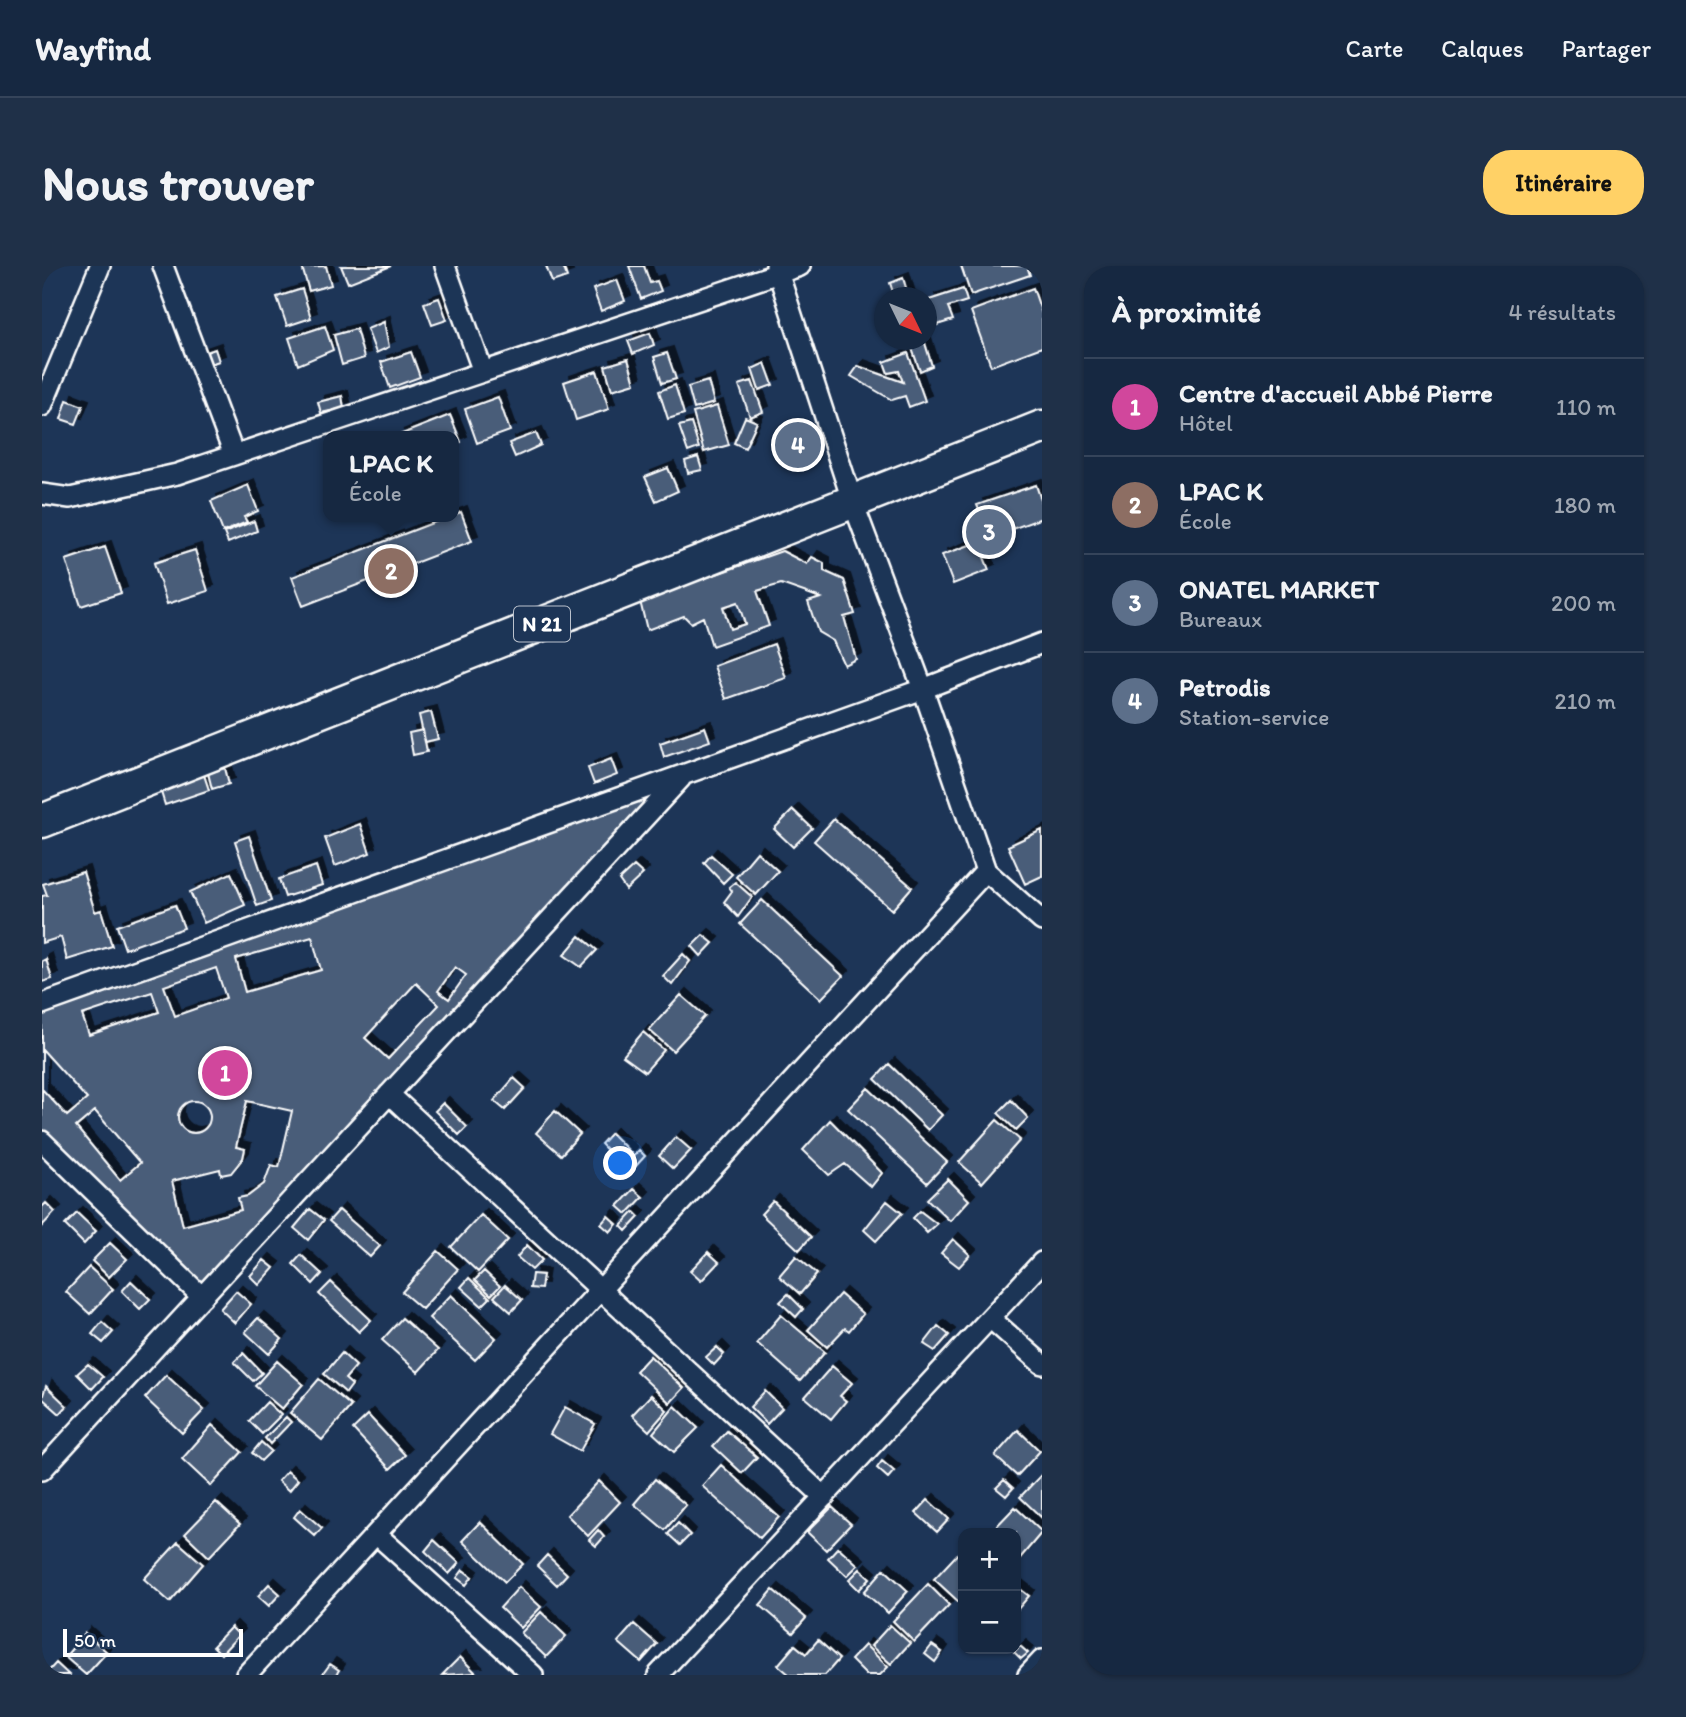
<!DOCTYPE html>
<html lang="fr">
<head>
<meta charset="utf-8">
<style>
  body { margin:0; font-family:Itim,sans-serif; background:#1f3048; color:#f1f3f6 }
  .controls { position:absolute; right:21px; bottom:21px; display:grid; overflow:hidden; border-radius:14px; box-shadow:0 2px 5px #0004 }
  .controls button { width:63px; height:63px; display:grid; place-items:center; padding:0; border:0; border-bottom:2px solid #35445a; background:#162841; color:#f1f3f6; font:35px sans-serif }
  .compass { position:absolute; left:832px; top:21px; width:63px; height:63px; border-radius:50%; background:#162841; box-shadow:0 2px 5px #0004; rotate:133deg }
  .scale { position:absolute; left:21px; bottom:18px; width:180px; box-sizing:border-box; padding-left:7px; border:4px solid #fff; border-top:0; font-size:19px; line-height:24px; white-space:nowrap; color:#fff; -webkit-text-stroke:5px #1d3557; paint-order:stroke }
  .you { position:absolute; left:579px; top:898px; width:24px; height:24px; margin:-18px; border:5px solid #fff; border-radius:50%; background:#1a73e8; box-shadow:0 0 0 10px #1a73e833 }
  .badge { display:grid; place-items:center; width:46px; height:46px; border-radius:50%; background:#ffd166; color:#fff; font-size:23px; font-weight:700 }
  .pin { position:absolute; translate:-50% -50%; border:4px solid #fff; box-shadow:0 2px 7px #0006 }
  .popup { position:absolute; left:281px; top:165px; width:136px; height:91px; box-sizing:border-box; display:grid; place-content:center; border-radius:14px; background:#162841; filter:drop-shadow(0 2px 5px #0005); font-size:23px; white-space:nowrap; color:#9ea6b1 }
  .popup b { font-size:26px; color:#f1f3f6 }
  .popup::after { content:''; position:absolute; left:50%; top:100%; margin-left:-14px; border:14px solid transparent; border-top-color:#162841 }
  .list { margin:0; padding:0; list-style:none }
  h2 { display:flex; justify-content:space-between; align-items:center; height:91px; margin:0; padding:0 28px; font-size:30px }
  h2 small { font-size:23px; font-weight:400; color:#9ea6b1 }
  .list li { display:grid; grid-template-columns:46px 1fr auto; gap:21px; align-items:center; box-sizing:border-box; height:98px; padding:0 28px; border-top:2px solid #35445a }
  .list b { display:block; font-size:26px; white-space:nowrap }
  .list p { margin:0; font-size:23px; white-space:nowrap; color:#9ea6b1 }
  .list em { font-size:23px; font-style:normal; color:#9ea6b1 }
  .map { position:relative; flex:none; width:1000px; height:1409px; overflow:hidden; border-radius:28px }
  header { display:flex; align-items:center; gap:42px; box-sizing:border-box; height:98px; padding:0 35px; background:#162841; border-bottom:2px solid #35445a }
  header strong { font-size:33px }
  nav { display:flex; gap:38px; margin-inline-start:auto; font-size:24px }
  .intro { display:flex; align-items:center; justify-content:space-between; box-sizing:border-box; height:168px; padding:0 42px }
  h1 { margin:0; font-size:49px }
  .button { padding:18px 32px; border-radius:28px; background:#ffd166; color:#111; font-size:24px; font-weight:700 }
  main { display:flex; gap:42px; padding:0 42px }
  aside { flex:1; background:#162841; border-radius:28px; box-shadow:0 2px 5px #0004 }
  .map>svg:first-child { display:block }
  .building { fill:#4a5d79; stroke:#fff; stroke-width:2; fill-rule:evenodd; filter:url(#shadow) }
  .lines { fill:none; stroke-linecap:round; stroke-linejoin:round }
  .minor-casing { stroke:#fff; stroke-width:24 }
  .primary-casing { stroke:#fff; stroke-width:37 }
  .minor { stroke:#1d3557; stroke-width:19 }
  .primary { stroke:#1d3557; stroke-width:32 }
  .labels { text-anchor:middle; stroke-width:5; stroke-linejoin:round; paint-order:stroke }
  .shield { fill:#1d3557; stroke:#bbc2cd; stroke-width:2 }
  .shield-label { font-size:21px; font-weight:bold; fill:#fff }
</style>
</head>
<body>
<header>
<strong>Wayfind</strong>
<nav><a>Carte</a><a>Calques</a><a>Partager</a></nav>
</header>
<div class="intro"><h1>Nous trouver</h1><a class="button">Itinéraire</a></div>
<main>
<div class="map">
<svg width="1000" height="1409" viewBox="0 0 1000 1409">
  <defs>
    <filter id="shadow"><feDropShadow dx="6" dy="-6" stdDeviation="0" flood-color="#0009"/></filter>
  </defs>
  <rect width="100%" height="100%" fill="#1d3557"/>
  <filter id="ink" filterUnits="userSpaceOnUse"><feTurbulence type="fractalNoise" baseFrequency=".0143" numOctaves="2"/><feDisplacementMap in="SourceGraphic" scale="14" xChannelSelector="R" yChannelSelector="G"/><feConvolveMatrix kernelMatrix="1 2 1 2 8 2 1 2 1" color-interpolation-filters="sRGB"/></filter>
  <g filter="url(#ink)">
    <path class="building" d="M 284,0 L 289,19 L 267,25 L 260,1 Z
      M 299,0 L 349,0 L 306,17 Z
      M 504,0 L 521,0 L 525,11 L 510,16 Z
      M 587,0 L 602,0 L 608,17 L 615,15 L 619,25 L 599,33 Z
      M 919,0 L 985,0 L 988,9 L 929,29 Z
      M 861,12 L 867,32 L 853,32 L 848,17 Z
      M 575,14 L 583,35 L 559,45 L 551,23 Z
      M 991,22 L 1000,48 L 1000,81 L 949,100 L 929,45 Z
      M 260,23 L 269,52 L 245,60 L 235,31 Z
      M 921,23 L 925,35 L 906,41 L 911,54 L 895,59 L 887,34 Z
      M 397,32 L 405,54 L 390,59 L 382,37 Z
      M 342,56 L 347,81 L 334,87 L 325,63 Z
      M 283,60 L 291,84 L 256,99 L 247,72 Z
      M 314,63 L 322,92 L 300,99 L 292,69 Z
      M 608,67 L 612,79 L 591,88 L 586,75 Z
      M 867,74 L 882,74 L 890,100 L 878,105 Z
      M 173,83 L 177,95 L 162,100 L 159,88 Z
      M 369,86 L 378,111 L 348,122 L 339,96 Z
      M 625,87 L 634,113 L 620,117 L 612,91 Z
      M 866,87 L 883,135 L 867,141 L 863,130 L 850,134 L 809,110 L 816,100 L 861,116 L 857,105 L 846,107 L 842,96 Z
      M 586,93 L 593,117 L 570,124 L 563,100 Z
      M 723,97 L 731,119 L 717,124 L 710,103 Z
      M 555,105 L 567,143 L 534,154 L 522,116 Z
      M 666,115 L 672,137 L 652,143 L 646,121 Z
      M 710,115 L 721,146 L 708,151 L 697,119 Z
      M 633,119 L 642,148 L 626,153 L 617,125 Z
      M 300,130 L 302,142 L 279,147 L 276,136 Z
      M 456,131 L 468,165 L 435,177 L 423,143 Z
      M 25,134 L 41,140 L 34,158 L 19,153 Z
      M 675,140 L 687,179 L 662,186 L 651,147 Z
      M 408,149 L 419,176 L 412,179 L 412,170 L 355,170 Z
      M 703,151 L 715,156 L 703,182 L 692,177 Z
      M 649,157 L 657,182 L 646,186 L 637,160 Z
      M 494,167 L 499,179 L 473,191 L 467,177 Z
      M 656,191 L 660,204 L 646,207 L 643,195 Z
      M 626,202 L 636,225 L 614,235 L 603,211 Z
      M 206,219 L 216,245 L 202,251 L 205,256 L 181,266 L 169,235 Z
      M 994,219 L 1000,237 L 1000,252 L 948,271 L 935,239 Z
      M 419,246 L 430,275 L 261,340 L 250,311 Z
      M 212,255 L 215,265 L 186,277 L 182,267 Z
      M 936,276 L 947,304 L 911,318 L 900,289 Z
      M 63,281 L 79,327 L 39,340 L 24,294 Z
      M 153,284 L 166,325 L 125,338 L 112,297 Z
      M 740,285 L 765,298 L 770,291 L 782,297 L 782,305 L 802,314 L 813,348 L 802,351 L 814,393 L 802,399 L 791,375 L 776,366 L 766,336 L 779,332 L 739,318 L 715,325 L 727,360 L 670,380 L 661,351 L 649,357 L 642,350 L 605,364 L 598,335 ZM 696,336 L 703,358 L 688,363 L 681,341 Z
      M 732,378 L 744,412 L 684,433 L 672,400 Z
      M 389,446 L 396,473 L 383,476 L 377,449 Z
      M 663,461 L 668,475 L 622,491 L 618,477 Z
      M 381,464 L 385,486 L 371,489 L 367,467 Z
      M 569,493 L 575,509 L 552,518 L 546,502 Z
      M 183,502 L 187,518 L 170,523 L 166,507 Z
      M 162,509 L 167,524 L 123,539 L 118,523 Z
      M 642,509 L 160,1031 L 0,875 L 0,738 Z
      M 751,544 L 770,562 L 751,581 L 732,563 Z
      M 792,553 L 870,621 L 850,644 L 772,575 Z
      M 318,558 L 328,587 L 293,600 L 283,572 Z
      M 1000,564 L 1000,610 L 983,618 L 966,580 Z
      M 207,570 L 229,635 L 215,640 L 193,575 Z
      M 715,586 L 736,605 L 714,629 L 694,611 Z
      M 669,589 L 690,608 L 681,617 L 662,597 Z
      M 274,600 L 280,619 L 243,631 L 237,613 Z
      M 592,600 L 601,608 L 584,624 L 577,614 Z
      M 41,606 L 53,646 L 59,644 L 70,680 L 25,694 L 19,671 L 0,677 L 0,630 L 5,629 L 1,618 Z
      M 189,607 L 203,639 L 162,657 L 148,626 Z
      M 693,616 L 710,631 L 696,651 L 682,636 L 690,625 L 687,621 Z
      M 720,634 L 801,710 L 779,733 L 698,658 Z
      M 133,639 L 142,662 L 83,683 L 75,660 Z
      M 661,669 L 671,677 L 659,690 L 650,680 Z
      M 538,670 L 555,684 L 539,701 L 522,689 Z
      M 270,671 L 279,704 L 203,726 L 194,693 Z
      M 641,688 L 648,695 L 630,719 L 621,710 Z
      M 4,693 L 10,713 L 0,716 L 0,695 Z
      M 413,701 L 424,709 L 407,733 L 396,725 Z
      M 174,702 L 184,732 L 133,750 L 122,720 Z
      M 374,717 L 397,739 L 346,793 L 323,772 Z
      M 110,726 L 117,746 L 47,769 L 40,749 Z
      M 639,729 L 663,750 L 631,785 L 607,764 Z
      M 601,766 L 622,784 L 603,806 L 581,790 Z
      M 0,783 L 45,833 L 25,850 L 0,823 Z
      M 847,798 L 900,849 L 886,864 L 833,813 Z
      M 472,812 L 483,822 L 463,844 L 452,835 Z
      M 826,822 L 905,896 L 885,917 L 806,843 Z
      M 969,834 L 986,852 L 974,864 L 956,847 Z
      M 205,835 L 250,845 L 237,901 L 229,899 L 222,918 L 206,930 L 196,932 L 199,944 L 141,960 L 130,915 L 178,903 L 179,909 L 189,907 L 201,892 L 203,883 L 194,881 Z
      M136 851a16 16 0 1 1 32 0a16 16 0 1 1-32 0Z
      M 401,837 L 425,861 L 417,869 L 393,845 Z
      M 53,845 L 98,897 L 78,914 L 34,861 Z
      M 513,845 L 538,868 L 519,889 L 494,867 Z
      M 788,854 L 840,907 L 829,921 L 803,898 L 787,909 L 761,884 Z
      M 955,854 L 978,874 L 940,917 L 917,896 Z
      M 569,867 L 589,887 L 578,898 L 559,878 Z
      M 634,871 L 649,884 L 631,903 L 617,890 Z
      M 597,884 L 603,890 L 594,900 L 588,894 Z
      M 906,913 L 927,934 L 908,955 L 885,933 Z
      M 592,923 L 601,931 L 585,948 L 576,940 Z
      M 731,935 L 769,971 L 757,984 L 719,948 Z
      M 845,935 L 860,947 L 834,975 L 822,964 Z
      M 4,937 L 13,946 L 0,960 L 0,941 Z
      M 268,943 L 282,954 L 266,974 L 252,962 Z
      M 297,944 L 338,980 L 328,991 L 287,955 Z
      M 878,945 L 895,958 L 885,967 L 871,952 Z
      M 592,946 L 597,951 L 584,965 L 579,960 Z
      M 35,947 L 54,965 L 42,978 L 23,959 Z
      M 439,949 L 466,974 L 436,1006 L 409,981 Z
      M 566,950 L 575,958 L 568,966 L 559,958 Z
      M 911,973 L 928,989 L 917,1001 L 899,987 Z
      M 68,977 L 85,993 L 67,1011 L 50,995 Z
      M 485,979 L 500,994 L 490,1004 L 475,991 Z
      M 396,985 L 416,1003 L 380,1043 L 360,1026 Z
      M 666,986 L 677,996 L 659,1015 L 648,1005 Z
      M 259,989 L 280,1008 L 271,1018 L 251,998 Z
      M 754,990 L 775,1008 L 758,1028 L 737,1010 Z
      M 222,994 L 232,1002 L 217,1019 L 208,1010 Z
      M 47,1001 L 71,1023 L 48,1048 L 24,1026 Z
      M 442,1005 L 458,1020 L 449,1029 L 433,1014 Z
      M 490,1008 L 501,1009 L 499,1023 L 488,1022 Z
      M 427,1012 L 448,1032 L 440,1040 L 419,1021 Z
      M 89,1015 L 108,1033 L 98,1043 L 80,1025 Z
      M 289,1016 L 329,1054 L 317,1066 L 277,1028 Z
      M 463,1019 L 480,1034 L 469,1046 L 452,1031 Z
      M 194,1025 L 209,1038 L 193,1057 L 178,1043 Z
      M 746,1028 L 761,1043 L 754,1051 L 738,1036 Z
      M 798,1028 L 821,1048 L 807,1065 L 803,1062 L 785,1081 L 766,1064 Z
      M 409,1029 L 454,1072 L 433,1094 L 387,1052 Z
      M 739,1049 L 783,1086 L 758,1115 L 715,1077 Z
      M 216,1052 L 240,1073 L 227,1088 L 203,1066 Z
      M 360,1052 L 396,1084 L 376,1106 L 340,1074 Z
      M 60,1056 L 71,1066 L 61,1077 L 50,1068 Z
      M 896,1060 L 907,1069 L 893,1085 L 882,1078 Z
      M 675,1081 L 682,1088 L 672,1099 L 664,1091 Z
      M 201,1087 L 220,1107 L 211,1115 L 192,1096 Z
      M 300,1087 L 314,1100 L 303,1113 L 310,1119 L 304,1127 L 282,1108 Z
      M 608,1090 L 642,1122 L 628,1137 L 594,1105 Z
      M 235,1095 L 261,1118 L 240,1143 L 213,1120 Z
      M 46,1098 L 61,1111 L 50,1123 L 35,1108 Z
      M 790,1100 L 810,1117 L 798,1130 L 804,1135 L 789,1153 L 763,1131 Z
      M 124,1109 L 162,1144 L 140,1167 L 103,1132 Z
      M 277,1113 L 309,1140 L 280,1174 L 248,1147 Z
      M 4,1120 L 25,1140 L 18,1148 L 0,1132 Z
      M 723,1125 L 740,1142 L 725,1158 L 708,1141 Z
      M 609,1129 L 625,1144 L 607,1165 L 590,1149 Z
      M 225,1136 L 239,1149 L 220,1168 L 207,1155 Z
      M 633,1140 L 656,1162 L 632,1186 L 611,1167 Z
      M 523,1141 L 553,1158 L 538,1185 L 508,1168 Z
      M 326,1149 L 363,1189 L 348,1203 L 311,1163 Z
      M 244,1151 L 249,1156 L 228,1178 L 223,1172 Z
      M 170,1159 L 200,1186 L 169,1220 L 140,1193 Z
      M 976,1164 L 998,1185 L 975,1210 L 953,1190 Z
      M 685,1165 L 715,1191 L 700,1207 L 671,1180 Z
      M 219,1176 L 229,1185 L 219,1195 L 210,1187 Z
      M 840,1195 L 852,1205 L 846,1212 L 835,1202 Z
      M 679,1199 L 737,1251 L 718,1272 L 660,1220 Z
      M 245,1205 L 256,1214 L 247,1225 L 236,1215 Z
      M 1000,1208 L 1000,1252 L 978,1231 Z
      M 613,1213 L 644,1239 L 623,1264 L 592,1238 Z
      M 962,1214 L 971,1222 L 964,1230 L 954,1222 Z
      M 557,1215 L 578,1236 L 546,1270 L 525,1249 Z
      M 886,1234 L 907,1253 L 895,1266 L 874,1247 Z
      M 174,1236 L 198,1258 L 167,1291 L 143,1268 Z
      M 790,1241 L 809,1258 L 784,1284 L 765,1266 Z
      M 973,1241 L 1000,1266 L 974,1297 L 974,1267 L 948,1267 Z
      M 258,1243 L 280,1262 L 273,1270 L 252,1251 Z
      M 438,1256 L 481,1298 L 463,1316 L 420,1275 Z
      M 636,1257 L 648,1269 L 638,1279 L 626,1268 Z
      M 556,1264 L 562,1271 L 554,1280 L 547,1274 Z
      M 392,1274 L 417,1297 L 407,1308 L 383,1285 Z
      M 136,1276 L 161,1298 L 128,1336 L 102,1313 Z
      M 796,1281 L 816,1299 L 805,1310 L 786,1292 Z
      M 921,1282 L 921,1333 L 918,1337 L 892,1313 Z
      M 505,1289 L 525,1308 L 515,1319 L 495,1300 Z
      M 818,1303 L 828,1312 L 817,1324 L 807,1314 Z
      M 842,1303 L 866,1325 L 846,1347 L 822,1326 Z
      M 421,1304 L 430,1311 L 424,1319 L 415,1312 Z
      M 227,1318 L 238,1328 L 227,1340 L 216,1330 Z
      M 886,1318 L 907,1339 L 872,1376 L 851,1355 Z
      M 974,1320 L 987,1330 L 975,1344 L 974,1343 Z
      M 477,1321 L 499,1341 L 479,1362 L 458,1342 Z
      M 731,1324 L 764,1352 L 751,1367 L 718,1339 Z
      M 499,1346 L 524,1370 L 504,1391 L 479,1367 Z
      M 592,1358 L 615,1378 L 599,1396 L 576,1376 Z
      M 848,1359 L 868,1377 L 849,1398 L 829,1380 Z
      M 189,1361 L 197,1369 L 179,1388 L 171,1380 Z
      M 43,1367 L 65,1386 L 44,1409 L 23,1391 Z
      M 776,1374 L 797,1393 L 783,1409 L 748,1409 L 736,1399 L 753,1379 L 764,1388 Z
      M 823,1379 L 846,1401 L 838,1409 L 824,1409 L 809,1394 Z
      M 890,1379 L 900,1386 L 893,1396 L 883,1388 Z
      M 978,1380 L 986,1387 L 979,1393 L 972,1386 Z
      M 418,1391 L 434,1407 L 400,1409 Z
      M 14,1397 L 27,1409 L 3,1409 Z
      M 288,1398 L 297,1404 L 294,1409 L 280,1409 Z"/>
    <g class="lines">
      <g class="minor-casing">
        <path id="minor" d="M 121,0 L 192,189
          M 403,0 L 441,106
          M 734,0 L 810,234 L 881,423 L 944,605 L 1000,655
          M 0,140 L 58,0
          M 0,228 L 28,232 L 135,208 L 758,0
          M 0,738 L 881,423 L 1000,377
          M 347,828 L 782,1231
          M 0,875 L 160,1031
          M 948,1052 L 1000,1098
          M 0,1204 L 639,512
          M 334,1268 L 491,1409
          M 204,1409 L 944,605
          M 616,1409 L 1000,996
          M 986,1409 L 1000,1394"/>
      </g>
      <g class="primary-casing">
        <path id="primary" d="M 0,555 L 1000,161"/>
      </g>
      <use href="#minor" class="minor"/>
      <use href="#primary" class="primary"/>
    </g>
  </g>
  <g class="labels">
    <rect class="shield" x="472" y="340.5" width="56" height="35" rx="5"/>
    <g class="shield-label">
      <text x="500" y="365">N 21</text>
    </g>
  </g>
</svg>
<div class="controls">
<button>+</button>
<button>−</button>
</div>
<svg class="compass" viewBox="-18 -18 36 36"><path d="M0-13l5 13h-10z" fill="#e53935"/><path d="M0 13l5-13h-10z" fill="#9ea6b1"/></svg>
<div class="scale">50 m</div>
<div class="you"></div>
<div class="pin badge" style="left:183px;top:807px;background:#d1479c">1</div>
<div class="pin badge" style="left:349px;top:305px;background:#8d6e63">2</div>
<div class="popup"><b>LPAC K</b>École</div>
<div class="pin badge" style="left:947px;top:266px;background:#5c6f8a">3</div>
<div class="pin badge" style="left:756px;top:179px;background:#5c6f8a">4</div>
</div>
<aside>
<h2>À proximité<small>4 résultats</small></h2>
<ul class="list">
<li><span class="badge" style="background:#d1479c">1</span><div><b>Centre d'accueil Abbé Pierre</b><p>Hôtel</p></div><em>110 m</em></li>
<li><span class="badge" style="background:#8d6e63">2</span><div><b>LPAC K</b><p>École</p></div><em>180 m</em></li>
<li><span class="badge" style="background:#5c6f8a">3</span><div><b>ONATEL MARKET</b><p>Bureaux</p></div><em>200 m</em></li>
<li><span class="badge" style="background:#5c6f8a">4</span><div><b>Petrodis</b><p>Station-service</p></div><em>210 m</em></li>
</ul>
</aside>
</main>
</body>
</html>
